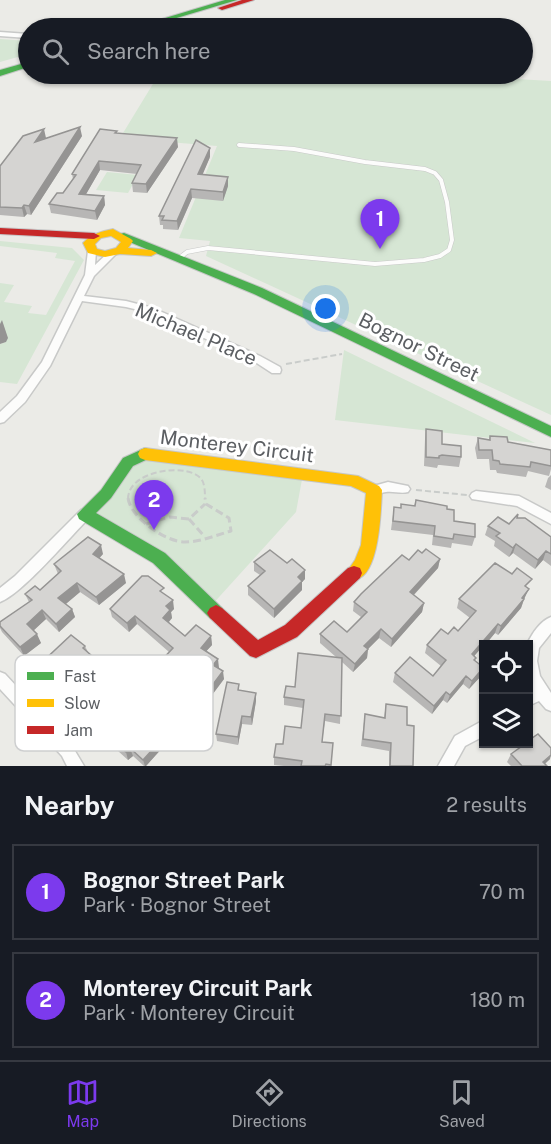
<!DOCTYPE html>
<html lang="en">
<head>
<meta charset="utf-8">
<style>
  body { margin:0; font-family:"Public Sans",sans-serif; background:#20242c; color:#f1f3f6 }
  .controls { position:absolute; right:18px; bottom:18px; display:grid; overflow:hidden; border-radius:0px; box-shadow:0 2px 4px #0004 }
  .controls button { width:54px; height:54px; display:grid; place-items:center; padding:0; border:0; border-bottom:2px solid #363941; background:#171b24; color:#f1f3f6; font:30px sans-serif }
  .you { position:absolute; left:326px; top:309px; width:21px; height:21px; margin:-15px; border:4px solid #fff; border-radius:50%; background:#1a73e8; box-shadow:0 0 0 9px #1a73e833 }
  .badge { display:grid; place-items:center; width:39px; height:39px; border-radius:50%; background:#7c3aed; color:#fff; font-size:20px; font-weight:700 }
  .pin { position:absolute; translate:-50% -50px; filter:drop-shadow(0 2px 3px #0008) }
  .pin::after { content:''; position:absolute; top:32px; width:21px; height:18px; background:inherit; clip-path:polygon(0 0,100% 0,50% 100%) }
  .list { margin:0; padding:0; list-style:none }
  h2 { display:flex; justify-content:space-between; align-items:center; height:78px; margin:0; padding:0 24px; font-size:26px }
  h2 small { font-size:20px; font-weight:400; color:#9ea1a6 }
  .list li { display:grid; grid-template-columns:39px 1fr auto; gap:18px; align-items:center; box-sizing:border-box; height:96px; margin:0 12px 12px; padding:0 12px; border:2px solid #363941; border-radius:0px }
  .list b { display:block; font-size:22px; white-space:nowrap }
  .list p { margin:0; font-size:20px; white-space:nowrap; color:#9ea1a6 }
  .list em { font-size:20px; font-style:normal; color:#9ea1a6 }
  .icon { flex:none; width:33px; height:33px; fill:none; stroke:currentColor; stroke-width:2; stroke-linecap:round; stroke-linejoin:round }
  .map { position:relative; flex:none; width:551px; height:766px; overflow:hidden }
  .search { position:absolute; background:#171b24; box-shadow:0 2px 4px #0004; left:18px; right:18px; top:18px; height:66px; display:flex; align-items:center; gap:15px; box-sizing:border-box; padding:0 21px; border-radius:33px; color:#9ea1a6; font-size:22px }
  .sheet { height:294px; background:#171b24 }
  nav { display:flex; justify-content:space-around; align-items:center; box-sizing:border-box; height:84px; border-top:2px solid #363941; background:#171b24; font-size:16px; color:#9ea1a6 }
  nav a { display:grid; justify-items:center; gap:3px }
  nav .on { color:#7c3aed }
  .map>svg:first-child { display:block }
  .green { fill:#d6e6d4 }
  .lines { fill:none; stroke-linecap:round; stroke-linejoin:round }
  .lane-casing { stroke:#c8c9c8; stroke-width:5 }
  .street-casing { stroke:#c8c9c8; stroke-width:3 }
  .fast-casing { stroke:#c6c7c7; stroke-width:2 }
  .slow-casing { stroke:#c6c7c7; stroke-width:2 }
  .jam-casing { stroke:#c6c7c7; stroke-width:2 }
  .path-far2 { stroke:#c9ccca; stroke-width:1.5; stroke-dasharray:4 1.5; stroke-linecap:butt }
  .path-far1 { stroke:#c9ccca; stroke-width:2; stroke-dasharray:6 3; stroke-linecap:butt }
  .path { stroke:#c9ccca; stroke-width:3; stroke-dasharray:8 4; stroke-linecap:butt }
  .lane { stroke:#fcfcfb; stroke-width:4 }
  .street { fill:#fcfcfb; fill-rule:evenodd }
  .fast { fill:#4caf50; fill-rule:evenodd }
  .slow { fill:#ffc107; fill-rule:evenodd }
  .jam { fill:#c62828; fill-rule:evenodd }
  .wall { fill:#b7b6b5 }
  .shaded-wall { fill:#959493 }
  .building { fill:#d5d4d2; stroke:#959493; stroke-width:1.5 }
  .labels { text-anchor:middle; stroke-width:6; stroke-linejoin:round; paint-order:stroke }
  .street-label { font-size:20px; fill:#5c5f63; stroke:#fff }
  .key { fill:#fff; stroke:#cecfd0; stroke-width:1.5 }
  .key-label { font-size:16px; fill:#5c5f63 }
</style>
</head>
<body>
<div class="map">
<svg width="551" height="766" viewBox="0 0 551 766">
  <rect width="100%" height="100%" fill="#ebebe7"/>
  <path class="green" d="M 0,39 L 28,41 L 28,54 L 0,62 Z
    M 159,74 L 425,74 L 551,81 L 551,415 L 206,256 L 210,241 L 179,238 L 217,146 L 120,138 Z
    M 107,172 L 138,175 L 128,193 L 96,190 Z
    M 0,241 L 72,248 L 84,260 L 17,384 L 0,382 L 0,344 L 6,342 L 0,324 L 0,283 L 14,285 L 4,302 L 32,306 L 28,313 L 46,315 L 75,261 L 55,258 L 57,253 L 0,246 Z
    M 344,350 L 535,443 L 335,420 Z
    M 133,457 L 303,474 L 296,512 L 210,607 L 159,558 L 85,514 Z"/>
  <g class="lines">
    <g class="lane-casing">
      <path id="lane" d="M 178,259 L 187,252 L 208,248 L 375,264 L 424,260 L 440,256 L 449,250 L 452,240 L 447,202 L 441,180 L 435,173 L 425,169 L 365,162 L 294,149 L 239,145"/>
    </g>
    <g class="street-casing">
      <path id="street" d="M 0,32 L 28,34 L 28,38 L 0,36 Z
        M 92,248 L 96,251 L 95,265 L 109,252 L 115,252 L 116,254 L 94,276 L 84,296 L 126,301 L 153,308 L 260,356 L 280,367 L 281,370 L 280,373 L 272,373 L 252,360 L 147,312 L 126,307 L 82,301 L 50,366 L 25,402 L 4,422 L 0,423 L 0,412 L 17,396 L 42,362 L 85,275 L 88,251 Z
        M 388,482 L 408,486 L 410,489 L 408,492 C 401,494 394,491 386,492 C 380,493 376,495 370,493 L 368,490 L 370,487 Z
        M 476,491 L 519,496 L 551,513 L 551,524 L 517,506 L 472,499 L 470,496 L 472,493 Z
        M 85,509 L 89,510 L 91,514 L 89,518 C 70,537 22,594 0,602 L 0,588 L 15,576 L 81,510 Z
        M 551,617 L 551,633 L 539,648 L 537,661 L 540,676 L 551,693 L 551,711 L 546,709 L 539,701 L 528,706 L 528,691 L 532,689 L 528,682 L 528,644 L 527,644 C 532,634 540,621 551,617 Z
        M 0,672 L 5,674 L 72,746 L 84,766 L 67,766 L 62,756 L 0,689 Z
        M 484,720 L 484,736 L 465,746 L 454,766 L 438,766 L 455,736 Z"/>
    </g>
    <g class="fast-casing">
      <path id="fast" d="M 225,0 L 237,0 L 143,28 L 132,28 Z
        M 28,62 L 28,67 L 0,76 L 0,70 Z
        M 124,233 L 262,288 L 551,426 L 551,437 L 254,294 L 120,238 L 120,234 Z
        M 145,448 L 150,450 L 152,454 L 150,458 L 133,466 L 111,498 L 96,513 L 165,553 L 222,608 L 225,613 L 222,618 L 216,621 L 210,618 L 153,563 L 79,519 L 77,514 L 101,490 L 123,458 Z"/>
    </g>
    <g class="slow-casing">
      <path id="slow" d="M 113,229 L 131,239 L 133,241 L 128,248 L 151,250 L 157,253 L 151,256 L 120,254 L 105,257 L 88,253 L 83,243 C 92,233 101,232 113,229 ZM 111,236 L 121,242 L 116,248 L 105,251 L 97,249 L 95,244 L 101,238 Z
        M 145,448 L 358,476 L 379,486 L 382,490 C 381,507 380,590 348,578 L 346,573 L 355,560 L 361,545 L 366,493 L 351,486 L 145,460 L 140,458 L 138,454 L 140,450 Z"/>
    </g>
    <g class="jam-casing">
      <path id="jam" d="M 242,0 L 254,0 L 222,10 L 218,8 Z
        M 0,228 L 94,233 L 100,236 L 94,239 L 0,234 Z
        M 354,566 L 360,568 L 362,573 L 360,578 L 297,637 L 256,658 L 250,656 L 210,618 L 207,613 L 210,608 L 216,605 L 222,608 L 258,640 L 285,625 L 348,568 Z"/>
    </g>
    <path class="path-far2" d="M 171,28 L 194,22"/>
    <path class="path-far1" d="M 286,364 L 342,354
      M 416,490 L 467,495
      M 128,499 C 128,469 191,462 202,480 C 205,485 205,494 205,499"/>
    <path class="path" d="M 128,498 C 130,517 165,542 185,542 C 201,542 216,535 231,531 L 229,518 L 206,504 L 205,498
      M 189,519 L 205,537
      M 146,524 L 170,517 L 189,519 L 205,504"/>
    <use href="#lane" class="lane"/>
    <use href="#street" class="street"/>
    <use href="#fast" class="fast"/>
    <use href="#slow" class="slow"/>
    <use href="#jam" class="jam"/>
  </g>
  <path class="wall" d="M 117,131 L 117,133 L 178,147 L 147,193 L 133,192 L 132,183 L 137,174 L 100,170 L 86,194 L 104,196 L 105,205 L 97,220 L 51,213 L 49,204 L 63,193 L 73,179 L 72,174 Z
    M 82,136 L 31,215 L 27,214 L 24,217 L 0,215 L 0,166 L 46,138 Z
    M 210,157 L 202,175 L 228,186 L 223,201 L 192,198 L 178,230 L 163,229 L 163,225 L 160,225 L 159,216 Z
    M 426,429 L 442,444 L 461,457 L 459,467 L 440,465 L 438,465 L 437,468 L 424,466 L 425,439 Z
    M 490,436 L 508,442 L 551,450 L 551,469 L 549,476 L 528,471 L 526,477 L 497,473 L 496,470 L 490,470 L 489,459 L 477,459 L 475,448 L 478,438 L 489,440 Z
    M 551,475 L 551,490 L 545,487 L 548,478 Z
    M 416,500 L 447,509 L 454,521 L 475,537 L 472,546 L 452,543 L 451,548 L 432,545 L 433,535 L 391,530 L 394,507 L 401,508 L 414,506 Z
    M 517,518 L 551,537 L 551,566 L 543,560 L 535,569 L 513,553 L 509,557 L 494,546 L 495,541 L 485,535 L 488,526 L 509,524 Z
    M 422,553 L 440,559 L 438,568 L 414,595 L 424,603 L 422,612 L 391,647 L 379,638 L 368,649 L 367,658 L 353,672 L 342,662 L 340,724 L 325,721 L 322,742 L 333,743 L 331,766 L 284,766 L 274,765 L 274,757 L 283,744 L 301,728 L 303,708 L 284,705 L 284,697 L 295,687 L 336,657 L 320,643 L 320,634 L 347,632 L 361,617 L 353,611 L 354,602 L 409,560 Z
    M 103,554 L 99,558 L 126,583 L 99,605 L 80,592 L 66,604 L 72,609 L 75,617 L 59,632 L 46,619 L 33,630 L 41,643 L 24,656 L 2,632 L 0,628 L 0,622 L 29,602 L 25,594 L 40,590 L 58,574 L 54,564 Z
    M 254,562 L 305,579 L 302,582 L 302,590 L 274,618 L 248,595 L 248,586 L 260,575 L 254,571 Z
    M 528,588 L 525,597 L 521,608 L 498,635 L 495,633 L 485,645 L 483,645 L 474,656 L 481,676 L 469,689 L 463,684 L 447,703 L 443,700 L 432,714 L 393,682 L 395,673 L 433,676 L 441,666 L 425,653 L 427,645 L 448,634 L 458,631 L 470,618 L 457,608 L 459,599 Z
    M 165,595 L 174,609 L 171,612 L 172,618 L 169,622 L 185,636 L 211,636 L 212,645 L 206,651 L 219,668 L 224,679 L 209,699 L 201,694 L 161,737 L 164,746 L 146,766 L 144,766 L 133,756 L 128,760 L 118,751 L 116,746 L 66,700 L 63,692 L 43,673 L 39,665 L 85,646 L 88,652 L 109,671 L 111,680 L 99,692 L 109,702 L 158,701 L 173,684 L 159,673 L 158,664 L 169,652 L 137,624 L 129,632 L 112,617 L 110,609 Z
    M 239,684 L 239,690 L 256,693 L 256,701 L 252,725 L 242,724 L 238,745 L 217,741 L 216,734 Z
    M 386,704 L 407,725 L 413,766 L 389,766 L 389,751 L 361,746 L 365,714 L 384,718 Z
    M 511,754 L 550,759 L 545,764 L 547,766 L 511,766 L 507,762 Z"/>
  <path class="shaded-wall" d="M 80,127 L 82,136 L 31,215 L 29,206 Z
    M 44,129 L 46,138 L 35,142 Z
    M 177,138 L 178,147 L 147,193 L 146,184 Z
    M 210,148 L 210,157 L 199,183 L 198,174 Z
    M 99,161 L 100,170 L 81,203 L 79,194 Z
    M 228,177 L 228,186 L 223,201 L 223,192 Z
    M 191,189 L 192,198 L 178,230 L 177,221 Z
    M 104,196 L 105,205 L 97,220 L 95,211 Z
    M 24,205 L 27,214 L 24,217 L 22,208 Z
    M 2,320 L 8,338 L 6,342 L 0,344 L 0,324 Z
    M 516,544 L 513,553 L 509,557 L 513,548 Z
    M 101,545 L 103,554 L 95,563 L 93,554 Z
    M 546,551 L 543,560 L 535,569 L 538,560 Z
    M 440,559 L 438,568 L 408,601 L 410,592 Z
    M 305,570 L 305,579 L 302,582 L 302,590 L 274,618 L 274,609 L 298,577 Z
    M 124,574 L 126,583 L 99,605 L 96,597 Z
    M 77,583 L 80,592 L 62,607 L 58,598 Z
    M 529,589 L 525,597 L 521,604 L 524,599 L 521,608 L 498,635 L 501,626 Z
    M 173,600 L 174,609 L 171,612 L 172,618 L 165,626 L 163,618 L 166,606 Z
    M 424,603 L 422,612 L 391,647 L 392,639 Z
    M 72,609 L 75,617 L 59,632 L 56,624 Z
    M 42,610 L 46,619 L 31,633 L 27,624 Z
    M 135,616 L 137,624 L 129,632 L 127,623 Z
    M 498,624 L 495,633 L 485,645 L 483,645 L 483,646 L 469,662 L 472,654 Z
    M 381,629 L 379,638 L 363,654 L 364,646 Z
    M 37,634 L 41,643 L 24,656 L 20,647 Z
    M 211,636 L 212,645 L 202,656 L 201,648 Z
    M 368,649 L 367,658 L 353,672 L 355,664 Z
    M 218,659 L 219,668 L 214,673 L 213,665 Z
    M 483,668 L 481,676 L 469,689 L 472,681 Z
    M 109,671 L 111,680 L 96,695 L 93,687 Z
    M 223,671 L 224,679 L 209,699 L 208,691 Z
    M 466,676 L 463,684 L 447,703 L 450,695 Z
    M 200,686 L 201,694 L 158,741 L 156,733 Z
    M 446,692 L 443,700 L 432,714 L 434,706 Z
    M 256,693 L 256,701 L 252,725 L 251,717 Z
    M 242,716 L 242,724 L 238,745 L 238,737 Z
    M 162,739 L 164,746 L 146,766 L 145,766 L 143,760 Z
    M 130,748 L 133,756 L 128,760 L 126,752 Z
    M 551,755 L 550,759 L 542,766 L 543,762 Z"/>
  <path class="building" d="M 80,127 L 29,206 L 24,205 L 22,208 L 0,207 L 0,166 L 23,136 L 44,129 L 35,142 Z
    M 100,129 L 117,131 L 115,133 L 177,138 L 146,184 L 132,183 L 141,165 L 99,161 L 79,194 L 104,196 L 95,211 L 49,204 L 57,193 L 63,193 L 76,175 L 72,174 Z
    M 196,140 L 210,148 L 198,174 L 228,177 L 223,192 L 191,189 L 177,221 L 162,220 L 164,216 L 159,216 Z
    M 426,429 L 442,431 L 442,444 L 461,446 L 461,457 L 442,455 L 439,456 L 439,458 L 426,457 Z
    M 490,436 L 507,437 L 508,442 L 551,450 L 551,466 L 531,462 L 530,467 L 500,464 L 499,461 L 493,460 L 492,450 L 479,450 L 478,438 L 490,440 Z
    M 416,500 L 447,506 L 447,509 L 454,510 L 454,521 L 475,524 L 475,537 L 454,534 L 453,539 L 434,536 L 435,526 L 393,521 L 394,507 L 401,508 L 401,504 L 415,506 Z
    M 518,514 L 517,518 L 525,518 L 551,537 L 551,554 L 546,551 L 538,560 L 516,544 L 513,548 L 496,536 L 500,533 L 488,526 L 498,517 L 509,524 Z
    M 88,537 L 101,545 L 93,554 L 124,574 L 96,597 L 77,583 L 58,598 L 72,609 L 56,624 L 42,610 L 27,624 L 37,634 L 20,647 L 0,626 L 0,622 L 32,600 L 25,594 L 35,586 L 40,590 L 61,571 L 54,564 Z
    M 426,549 L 440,559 L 410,592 L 424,603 L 392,639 L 381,629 L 364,646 L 368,649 L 355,664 L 320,634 L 334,621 L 347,632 L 367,612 L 354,602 L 361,594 L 402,555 L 409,560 L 418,550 L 422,553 Z
    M 270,550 L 287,563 L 292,559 L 305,570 L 298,577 L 302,581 L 274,609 L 248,586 L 265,571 L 254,562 Z
    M 495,563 L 512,574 L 517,568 L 532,579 L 525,586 L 529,589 L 522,598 L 524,599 L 501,626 L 498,624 L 472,654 L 476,658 L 474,660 L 483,667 L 483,668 L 472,681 L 466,676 L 450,695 L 446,692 L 434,706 L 395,673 L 410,657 L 433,676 L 446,660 L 427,645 L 441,629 L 448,634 L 454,627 L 458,631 L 476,611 L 459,599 Z
    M 142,576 L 148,576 L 164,588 L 160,591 L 173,600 L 166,606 L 170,610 L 163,618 L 185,636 L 196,625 L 211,636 L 201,648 L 218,659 L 213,665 L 223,671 L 208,691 L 200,686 L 156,733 L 162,739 L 143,760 L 130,748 L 126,752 L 115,743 L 117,741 L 63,692 L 66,689 L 39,665 L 71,635 L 85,646 L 83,648 L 109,671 L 93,687 L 109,702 L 133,678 L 158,701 L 176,681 L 158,664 L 173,648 L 135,616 L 127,623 L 110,609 Z
    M 298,653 L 342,658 L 341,716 L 325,714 L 322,742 L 333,743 L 331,765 L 326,764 L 325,766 L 301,766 L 302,761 L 274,757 L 276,744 L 283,744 L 285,726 L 301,728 L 304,700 L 284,697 L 286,686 L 295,687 Z
    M 227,682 L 239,684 L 238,690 L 256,693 L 251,717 L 242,716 L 238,737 L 216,734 Z
    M 386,704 L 407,707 L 407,725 L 414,726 L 413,766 L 390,766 L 391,743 L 363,739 L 365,714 L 385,718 Z
    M 538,734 L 551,748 L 551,755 L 543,762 L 547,766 L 522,766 L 511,754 L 525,744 L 528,744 L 528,741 Z"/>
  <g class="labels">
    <g class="street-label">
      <text transform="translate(196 334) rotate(23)" y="7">Michael Place</text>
      <text transform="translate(419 347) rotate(26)" y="7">Bognor Street</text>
      <text transform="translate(237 446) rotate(7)" y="7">Monterey Circuit</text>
    </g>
  </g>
  <rect x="15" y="655" width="198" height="96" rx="9" class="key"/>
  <rect x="27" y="672" width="27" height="8" fill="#4caf50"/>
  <rect x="27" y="699" width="27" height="8" fill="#ffc107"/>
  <rect x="27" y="726" width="27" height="8" fill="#c62828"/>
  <g class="key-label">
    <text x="64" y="682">Fast</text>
    <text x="64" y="709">Slow</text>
    <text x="64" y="736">Jam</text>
  </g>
</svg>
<div class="controls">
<button><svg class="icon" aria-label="locate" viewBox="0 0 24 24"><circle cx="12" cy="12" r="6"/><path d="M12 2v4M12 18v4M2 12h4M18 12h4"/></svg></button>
<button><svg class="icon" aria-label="layers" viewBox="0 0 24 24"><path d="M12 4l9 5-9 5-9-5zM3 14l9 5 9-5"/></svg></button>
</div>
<div class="you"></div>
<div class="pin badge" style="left:380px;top:249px">1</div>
<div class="pin badge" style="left:154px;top:530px">2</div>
<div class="search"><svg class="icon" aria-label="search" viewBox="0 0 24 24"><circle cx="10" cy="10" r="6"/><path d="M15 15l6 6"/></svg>Search here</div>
</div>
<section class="sheet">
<h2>Nearby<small>2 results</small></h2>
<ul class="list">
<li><span class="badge">1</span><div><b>Bognor Street Park</b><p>Park · Bognor Street</p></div><em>70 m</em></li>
<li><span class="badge">2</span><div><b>Monterey Circuit Park</b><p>Park · Monterey Circuit</p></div><em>180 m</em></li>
</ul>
</section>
<nav>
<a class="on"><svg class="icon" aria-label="map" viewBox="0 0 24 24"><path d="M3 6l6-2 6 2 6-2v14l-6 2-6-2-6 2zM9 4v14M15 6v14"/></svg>Map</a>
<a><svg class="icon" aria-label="directions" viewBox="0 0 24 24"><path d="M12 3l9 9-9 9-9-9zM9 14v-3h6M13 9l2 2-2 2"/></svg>Directions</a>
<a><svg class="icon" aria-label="saved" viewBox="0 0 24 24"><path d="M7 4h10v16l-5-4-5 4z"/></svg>Saved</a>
</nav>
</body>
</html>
